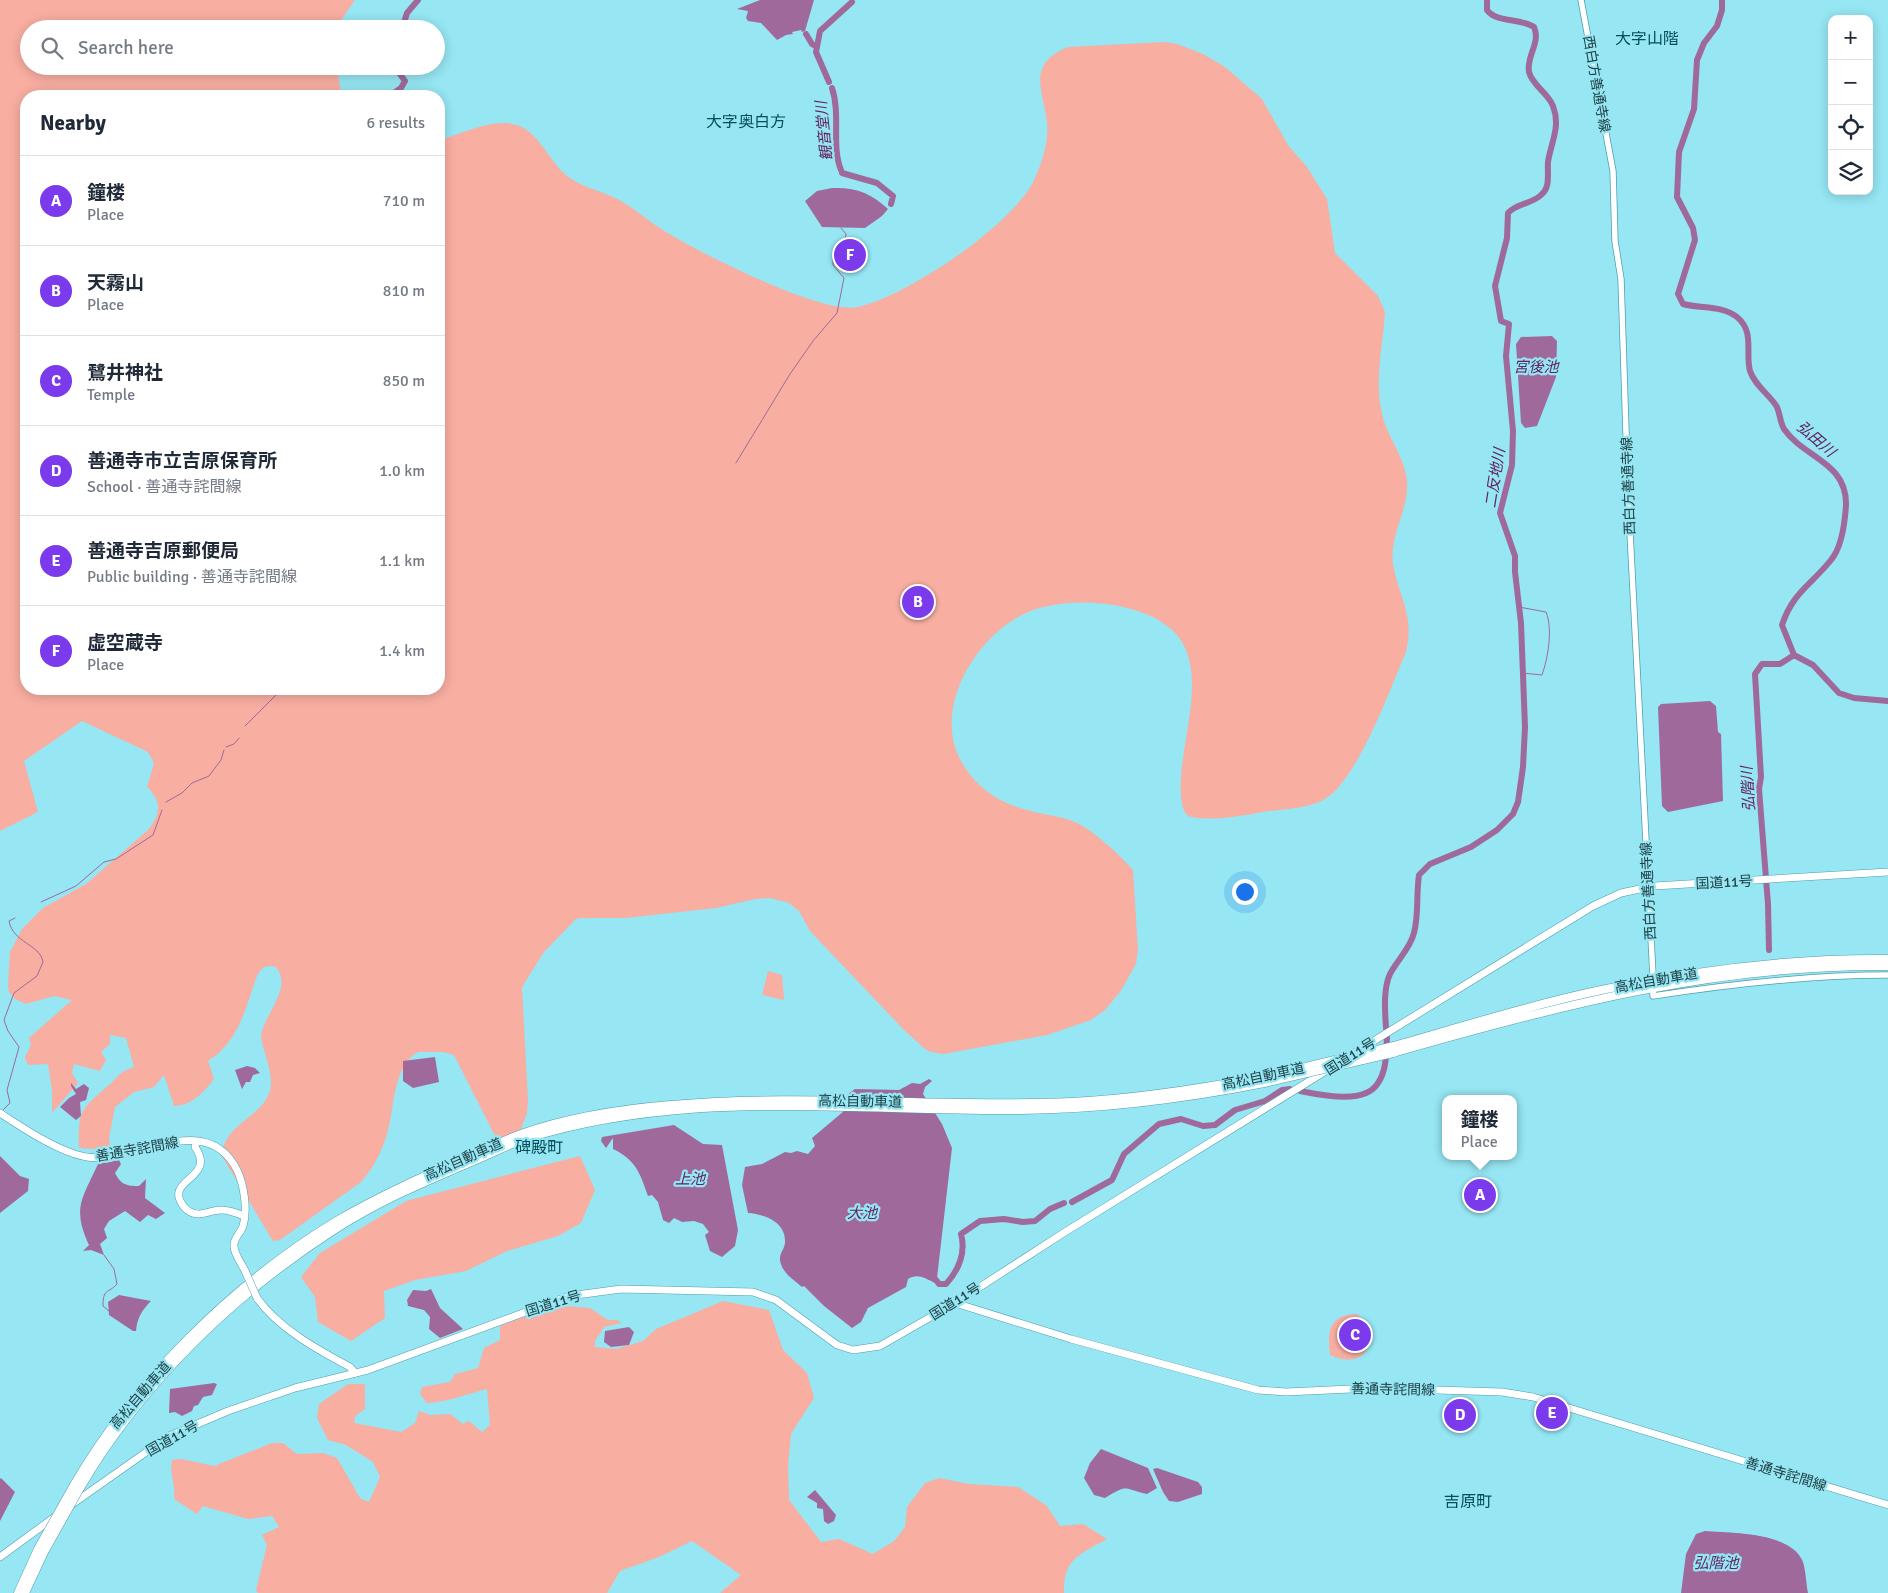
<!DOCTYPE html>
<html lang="en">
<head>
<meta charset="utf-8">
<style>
  body { margin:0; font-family:Signika,"Noto Sans JP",sans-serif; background:#f6f6f7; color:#1f2937 }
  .controls { position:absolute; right:15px; top:15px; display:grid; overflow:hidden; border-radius:10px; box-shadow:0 2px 12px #0003 }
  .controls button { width:45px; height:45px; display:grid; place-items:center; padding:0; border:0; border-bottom:1px solid #e0e1e3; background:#fff; color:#1f2937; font:25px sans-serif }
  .you { position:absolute; left:1244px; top:891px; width:18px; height:18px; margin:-12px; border:4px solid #fff; border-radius:50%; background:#1a73e8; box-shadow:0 0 0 8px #1a73e833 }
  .badge { display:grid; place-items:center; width:32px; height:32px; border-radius:50%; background:#7c3aed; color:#fff; font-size:16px; font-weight:700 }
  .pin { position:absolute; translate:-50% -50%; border:2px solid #fff; box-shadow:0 1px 5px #0006 }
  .popup { position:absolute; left:1442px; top:1095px; width:75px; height:65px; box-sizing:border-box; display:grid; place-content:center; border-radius:10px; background:#fff; filter:drop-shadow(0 1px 4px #0005); font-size:16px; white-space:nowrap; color:#747a83 }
  .popup b { font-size:19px; color:#1f2937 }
  .popup::after { content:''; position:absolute; left:50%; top:100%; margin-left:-10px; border:10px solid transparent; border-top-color:#fff }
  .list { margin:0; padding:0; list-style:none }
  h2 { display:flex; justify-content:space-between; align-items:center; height:65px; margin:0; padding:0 20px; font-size:21px }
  h2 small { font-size:16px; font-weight:400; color:#747a83 }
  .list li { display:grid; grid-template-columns:32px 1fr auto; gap:15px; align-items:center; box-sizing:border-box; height:90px; padding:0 20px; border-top:1px solid #e0e1e3 }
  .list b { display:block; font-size:19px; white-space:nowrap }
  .list p { margin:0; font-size:16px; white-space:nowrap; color:#747a83 }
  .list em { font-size:16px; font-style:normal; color:#747a83 }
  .icon { flex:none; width:28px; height:28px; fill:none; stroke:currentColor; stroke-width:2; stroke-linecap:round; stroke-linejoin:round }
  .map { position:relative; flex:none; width:1888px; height:1593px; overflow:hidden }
  .search { position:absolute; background:#fff; box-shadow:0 2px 12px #0003; left:20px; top:20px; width:425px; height:55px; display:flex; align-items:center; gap:12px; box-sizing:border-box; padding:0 18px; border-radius:28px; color:#747a83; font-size:19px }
  .panel { position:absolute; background:#fff; box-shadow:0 2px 12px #0003; left:20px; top:90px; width:425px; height:605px; border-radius:20px }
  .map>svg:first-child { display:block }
  .green { fill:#f9aea2 }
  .water { fill:#9f6a9b }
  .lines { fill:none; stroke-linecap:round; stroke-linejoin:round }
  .stream { stroke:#9f6a9b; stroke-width:1 }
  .river { stroke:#9f6a9b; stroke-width:6 }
  .secondary-casing { stroke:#4e9eab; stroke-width:7 }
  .primary-casing { stroke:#4e9eab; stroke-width:8 }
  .trunk-casing { stroke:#4e9eab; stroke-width:8 }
  .motorway-casing { stroke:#4e9eab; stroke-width:9 }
  .secondary { stroke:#fff; stroke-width:5.5 }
  .primary { stroke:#fff; stroke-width:7 }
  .trunk { stroke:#fff; stroke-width:7 }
  .motorway { stroke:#fff; stroke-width:8 }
  .primary-bridge-casing { stroke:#4e9eab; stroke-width:8; stroke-linecap:butt }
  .motorway-bridge-casing { stroke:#4e9eab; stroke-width:9; stroke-linecap:butt }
  .primary-bridge { stroke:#fff; stroke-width:7 }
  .motorway-bridge { stroke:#fff; stroke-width:8 }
  .labels { text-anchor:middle; stroke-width:4.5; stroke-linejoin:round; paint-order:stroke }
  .street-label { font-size:14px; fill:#204146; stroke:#96e6f3 }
  .water-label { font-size:15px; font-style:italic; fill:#632261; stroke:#96e6f3 }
  .quarter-label { font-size:16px; fill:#064d56; stroke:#96e6f3 }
</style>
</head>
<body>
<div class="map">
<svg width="1888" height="1593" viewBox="0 0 1888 1593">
  <rect width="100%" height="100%" fill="#96e6f3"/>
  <path class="green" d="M 0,0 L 355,0 L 335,29 L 29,29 L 29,66 L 336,66 L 342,96 L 26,96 L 26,689 L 439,689 L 439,140 C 463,134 492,117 517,125 C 541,133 550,165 570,178 C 584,188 602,191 617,199 C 635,208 649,222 666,232 C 700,253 822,315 858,307 C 907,296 1013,225 1034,180 C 1042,163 1049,142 1047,122 C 1043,90 1026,64 1068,47 L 1165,42 L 1177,44 L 1203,54 L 1225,67 L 1262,99 L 1288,145 L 1307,167 L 1327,199 L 1335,253 L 1378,296 L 1385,312 C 1383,346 1374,381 1382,414 C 1387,437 1406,459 1407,482 C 1409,511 1389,534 1393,564 C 1399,599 1415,614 1406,652 C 1390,689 1356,784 1323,800 C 1306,809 1282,809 1263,812 C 1240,816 1211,822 1188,816 C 1182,810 1182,803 1181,795 C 1177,744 1214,667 1171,629 C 1138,599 1058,594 1020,616 C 972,642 930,714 964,766 C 979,790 1003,805 1031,811 C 1045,815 1061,816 1075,822 C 1093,830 1120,855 1133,870 L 1138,950 L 1136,964 L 1120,992 L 1105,1010 L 1091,1020 L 1047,1035 L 944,1054 L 931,1052 L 925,1049 L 904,1030 L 810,931 L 799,911 L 789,903 L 770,898 L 755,899 L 716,908 L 625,918 L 581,918 L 576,919 L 544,952 L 522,987 L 528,1100 L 527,1113 L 519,1134 L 505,1139 L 494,1134 L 454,1055 L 443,1052 L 418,1052 C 392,1067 395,1108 387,1134 C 382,1152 373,1168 361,1182 L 280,1240 L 273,1241 L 223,1158 C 218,1124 271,1116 271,1083 C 271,1069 264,1052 261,1038 C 262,1015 294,989 276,967 C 266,964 261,968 257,976 C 245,1009 239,1042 208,1061 L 214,1079 C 204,1092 191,1106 174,1106 L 164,1075 L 154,1087 L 134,1092 L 115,1107 L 109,1138 L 111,1150 L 79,1148 C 78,1110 81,1109 109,1085 C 120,1075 119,1072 134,1067 L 126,1038 L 110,1035 L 110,1044 L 101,1052 L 106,1060 L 100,1071 L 74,1064 L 72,1073 L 78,1083 L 52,1113 L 52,1091 L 48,1064 L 28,1065 L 25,1057 L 31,1045 L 29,1038 L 72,1000 L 54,996 L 26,1004 L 15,999 L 9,992 L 8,985 L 10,952 L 22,929 L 43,908 L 86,884 L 148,830 C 161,814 162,801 147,787 L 154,763 L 148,752 L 82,721 L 24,761 L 38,812 L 0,831 Z
    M 768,971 L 782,975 L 784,1000 L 762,995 Z
    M 580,1156 L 595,1190 L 581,1223 L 558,1236 L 507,1251 L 466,1271 L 415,1280 L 384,1291 L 385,1318 L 351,1341 L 318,1322 L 315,1297 L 301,1277 L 320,1253 L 406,1201 Z
    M 723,1301 L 769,1310 L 783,1350 L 807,1373 L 814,1398 L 791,1434 L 788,1466 L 789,1500 L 821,1542 L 839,1539 L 873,1554 L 894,1541 L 905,1527 L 907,1507 L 925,1483 L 939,1478 L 969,1484 L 1018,1487 L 1047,1506 L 1060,1526 L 1083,1524 L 1107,1539 C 1080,1554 1063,1559 1064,1593 L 720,1593 L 741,1575 L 692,1541 L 659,1557 L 620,1571 L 607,1593 L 258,1593 L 256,1590 L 267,1545 L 262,1535 L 279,1527 L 272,1516 L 248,1519 L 203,1506 L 197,1514 L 174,1499 C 176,1485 169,1474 172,1460 L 181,1459 L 214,1466 L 272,1443 L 283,1443 L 297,1454 L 323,1453 L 337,1458 L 360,1498 L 369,1502 L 380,1477 L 373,1462 L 346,1445 L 328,1440 L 317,1418 L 319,1404 L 348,1384 L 365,1384 L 365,1409 L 355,1416 L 354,1423 L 401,1432 L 415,1423 L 419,1411 L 430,1415 L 450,1414 L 463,1424 L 469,1421 L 482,1432 L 490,1425 L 487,1389 C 467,1394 448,1402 427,1403 L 420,1394 L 422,1387 L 450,1382 L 455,1374 L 478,1368 L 484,1348 L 500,1340 L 500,1326 L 553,1305 L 590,1308 L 608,1320 L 618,1320 L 621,1323 L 604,1327 L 595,1341 L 595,1347 L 616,1349 L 643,1341 L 656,1329 Z
    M 1357,1314 L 1362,1319 L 1362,1330 L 1371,1333 C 1370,1359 1352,1365 1330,1355 C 1327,1330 1329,1315 1357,1314 Z"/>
  <path class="water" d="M 760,0 L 814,0 L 805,31 L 802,32 L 801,30 L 792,32 L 793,34 L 786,35 L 777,40 L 761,23 L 748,21 L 746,18 L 748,11 L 737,9 Z
    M 832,188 C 856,187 871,193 888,209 L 882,216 L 865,228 L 822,227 L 805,201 L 817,191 Z
    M 1552,336 L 1557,341 L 1556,377 L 1537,426 L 1525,428 L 1521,423 L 1516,344 L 1521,337 Z
    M 1710,701 L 1716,706 L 1718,732 L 1721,734 L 1723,801 L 1668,812 L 1662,806 L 1658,707 L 1661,704 Z
    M 435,1057 L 439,1082 L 413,1088 L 403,1081 L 403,1061 Z
    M 247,1066 L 255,1068 L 260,1073 L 253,1075 L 250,1082 L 246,1082 L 242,1089 L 235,1070 Z
    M 929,1079 L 932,1081 L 925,1087 L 923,1094 L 942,1124 L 952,1148 L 937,1278 L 935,1283 C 925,1278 917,1273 908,1279 L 906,1287 L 868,1308 L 861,1322 L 852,1328 L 824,1306 L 804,1286 L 802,1287 C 795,1281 784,1274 781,1264 C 777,1255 785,1250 785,1242 C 786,1222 764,1214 748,1213 L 742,1185 L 745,1167 L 762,1164 L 785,1152 L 791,1153 L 797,1151 L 808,1154 L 815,1146 L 812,1138 L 844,1111 L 847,1095 L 855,1089 L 899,1090 L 912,1083 L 920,1084 Z
    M 71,1083 L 76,1089 L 84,1084 L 89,1088 L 86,1100 L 80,1102 L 81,1116 L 76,1120 L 60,1107 L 69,1098 L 76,1094 L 71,1086 Z
    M 674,1125 L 703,1144 L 722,1145 L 738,1230 L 735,1246 L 722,1257 L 710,1251 L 705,1235 L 709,1232 L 703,1224 L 694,1221 L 682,1222 L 674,1218 L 669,1223 L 663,1220 L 658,1202 L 652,1195 L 648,1196 C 640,1173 636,1160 613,1149 L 613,1138 L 606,1148 L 601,1141 L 602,1137 Z
    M 0,1156 L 20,1176 L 29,1179 L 28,1191 L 0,1213 Z
    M 119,1160 L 121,1164 L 115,1173 C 121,1185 127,1186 139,1186 L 146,1179 L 145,1198 L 165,1213 L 156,1219 L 148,1215 L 140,1222 L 125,1211 L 109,1221 L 104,1229 L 107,1238 L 100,1244 L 104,1255 L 91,1250 L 83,1251 L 89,1245 C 72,1208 82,1199 98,1164 Z
    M 431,1289 L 440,1308 L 463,1329 L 440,1338 L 429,1329 L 430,1317 L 424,1310 L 408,1306 L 407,1300 L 413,1290 L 426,1291 Z
    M 119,1295 L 151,1301 C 142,1310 137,1318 136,1331 L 133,1331 L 109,1315 L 108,1302 Z
    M 629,1327 L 634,1332 L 629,1345 L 611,1347 L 604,1342 L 605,1331 Z
    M 214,1383 L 217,1384 L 212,1395 L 203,1397 L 198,1405 L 194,1406 L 192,1411 L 182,1416 L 175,1412 L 169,1413 L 170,1389 Z
    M 1101,1449 L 1148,1468 L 1157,1488 L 1147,1494 C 1122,1488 1128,1484 1105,1498 L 1094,1495 L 1084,1478 L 1090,1463 Z
    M 1157,1468 L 1198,1482 L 1202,1487 L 1202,1494 L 1178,1502 L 1169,1501 L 1163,1492 L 1153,1469 Z
    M 1,1478 L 15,1492 L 0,1521 L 0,1479 Z
    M 815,1490 L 836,1515 L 834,1521 L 828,1524 L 824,1521 L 823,1509 L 817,1508 L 817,1503 L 807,1497 Z
    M 1705,1531 C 1731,1533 1792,1532 1803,1562 C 1806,1572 1806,1583 1808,1593 L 1681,1593 L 1686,1554 L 1696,1534 Z"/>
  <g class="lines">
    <path class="stream" d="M 835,254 L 845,242 L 846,234 L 841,228
      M 736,463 L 790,374 L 813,341 L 837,313 L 844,278 L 833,265 L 833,258
      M 1519,607 L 1546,612 C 1553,629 1548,658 1542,675 L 1522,673
      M 245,726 L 282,689
      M 226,747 L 234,744 L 239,738
      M 166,802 L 182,793 L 192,783 L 209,776 L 221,760 L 224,750
      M 41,902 L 76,886 L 104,862 L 116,859 L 153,835 L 162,810
      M 3,1110 L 10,1103 L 7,1090 L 19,1047 L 8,1031 L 4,1020 L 14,993 L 37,976 L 43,962 C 40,944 13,943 9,921 L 15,918
      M 104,1255 L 114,1269 L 117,1284 C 108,1294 103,1288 103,1306 L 110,1312"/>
    <path class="river" d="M 1722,0 L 1722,10 L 1717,26 L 1704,43 L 1697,60 L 1694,109 L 1679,152 L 1677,197 L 1693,228 L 1695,240 L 1678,294 L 1683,304 C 1701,309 1722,305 1737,317 C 1755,332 1745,352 1750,371 C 1755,386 1769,394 1777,407 C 1780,414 1780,422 1784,429 C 1804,458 1847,462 1846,505 C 1845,521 1842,547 1831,560 C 1811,585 1793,592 1782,625 L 1794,655 L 1813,665 L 1839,693 L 1854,698 L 1888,701
      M 402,29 L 407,13 L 418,0
      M 806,34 L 812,44 L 816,46
      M 829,82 L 816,52 L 820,31 L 852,2
      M 832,88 C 841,115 831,146 841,170
      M 390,96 L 401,88 L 405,81 L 394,66
      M 842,173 L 877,183 L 893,196 L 891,204
      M 1769,950 L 1768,904 L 1759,789 L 1761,777 L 1755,674 L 1762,664 L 1780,664 L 1794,655
      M 1386,1028 C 1385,1012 1383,989 1390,974 C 1397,960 1410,949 1414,933 C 1419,914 1416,895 1419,875 L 1430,864 L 1471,847 L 1497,830 L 1513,814 L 1518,802 L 1523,767 L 1525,727 L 1521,623 L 1515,572 L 1515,556 L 1500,513 L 1512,465 L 1513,431 L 1506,356 L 1509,324 L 1501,321 L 1495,286 L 1507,238 L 1508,213 C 1517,203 1532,204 1541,195 C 1551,187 1547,174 1548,162 C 1551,142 1561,127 1553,106 C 1548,93 1532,85 1529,72 C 1526,56 1541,43 1534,27 C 1521,18 1496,23 1487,10 L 1487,0
      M 1300,1091 C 1321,1095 1365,1105 1378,1083 C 1387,1070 1386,1052 1387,1037
      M 1072,1202 L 1112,1180 L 1124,1154 L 1159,1124 L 1181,1119 L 1203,1126 L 1215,1125 L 1235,1110 L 1265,1101 L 1282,1090 L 1290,1089
      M 936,1280 L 939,1284 L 946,1284 C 959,1270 966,1252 961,1234 L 980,1221 L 1004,1219 L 1023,1222 L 1035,1221 L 1050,1209 L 1064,1203"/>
    <g class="secondary-casing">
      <path id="secondary" d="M 1581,0 L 1613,171 L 1615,241 L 1621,279 L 1628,494 L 1653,976
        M 1653,990 L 1653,996 C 1731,984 1809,975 1888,975"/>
    </g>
    <g class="primary-casing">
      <path id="primary" d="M 0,1113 C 23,1128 60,1153 87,1157 C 134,1164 206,1108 237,1170 C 244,1185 248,1210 243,1226 C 241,1233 233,1238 234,1246 C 234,1255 243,1265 246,1273
        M 196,1141 L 195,1147 C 218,1180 160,1179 185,1208 C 197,1220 208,1210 221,1210 C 229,1210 237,1213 244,1216
        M 257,1298 C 278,1328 318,1350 350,1367 L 355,1373
        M 955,1303 L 1071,1339 L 1258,1390 L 1286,1392 L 1372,1388 L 1502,1392 L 1533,1397 L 1888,1505"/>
    </g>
    <g class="trunk-casing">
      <path id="trunk" d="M 1351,1055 L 1593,906 L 1621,893 L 1654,886 L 1888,872
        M 71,1505 L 169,1436 L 228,1411 L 295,1388 L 368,1370 L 569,1296 L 621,1289 L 753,1292 L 776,1300 L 837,1345 L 853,1350 L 880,1346 L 955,1303 L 1065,1232 L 1329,1069
        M 0,1557 L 56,1516"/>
    </g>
    <g class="motorway-casing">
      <path id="motorway" d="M 1394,1046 C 1464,1026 1534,1004 1606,989 C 1698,970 1793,958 1888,959
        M 1393,1053 C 1556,1006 1717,964 1888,966
        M 74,1485 C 134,1382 233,1284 335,1222 C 380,1195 429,1174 478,1153 C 493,1147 506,1139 521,1134 C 569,1117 621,1109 671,1105 C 804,1093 938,1108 1071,1102 C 1136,1099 1199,1089 1263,1077
        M 80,1488 C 141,1384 233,1295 334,1230 C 377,1202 424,1182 471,1162 C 489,1155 507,1145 525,1139 C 581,1121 643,1112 702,1108 C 808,1102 914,1111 1020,1110 C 1102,1109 1183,1099 1264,1083
        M 18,1593 L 38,1549
        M 25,1593 L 44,1552"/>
    </g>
    <use href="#secondary" class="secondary"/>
    <use href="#primary" class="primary"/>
    <use href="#trunk" class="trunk"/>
    <use href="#motorway" class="motorway"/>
    <g class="primary-bridge-casing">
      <path id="primary-bridge" d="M 246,1273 L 257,1298"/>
    </g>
    <g class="motorway-bridge-casing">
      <path id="motorway-bridge" d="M 1263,1077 L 1394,1046
        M 1264,1083 L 1393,1053
        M 38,1549 L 74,1485
        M 44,1552 L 80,1488"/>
    </g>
    <use href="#primary-bridge" class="primary-bridge"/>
    <use href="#motorway-bridge" class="motorway-bridge"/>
  </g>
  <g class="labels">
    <g class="street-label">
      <text transform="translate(1597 84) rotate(80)" y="5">西白方善通寺線</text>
      <text transform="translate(1628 486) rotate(-92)" y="5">西白方善通寺線</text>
      <text transform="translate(1724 882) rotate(-3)" y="5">国道11号</text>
      <text transform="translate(1648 891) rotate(-93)" y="5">西白方善通寺線</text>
      <text transform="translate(1656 980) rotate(-10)" y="5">高松自動車道</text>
      <text transform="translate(1350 1056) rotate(-32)" y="5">国道11号</text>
      <text transform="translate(1263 1076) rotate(-12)" y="5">高松自動車道</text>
      <text transform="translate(860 1101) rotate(1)" y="5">高松自動車道</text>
      <text transform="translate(137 1149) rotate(-10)" y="5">善通寺詫間線</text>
      <text transform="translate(463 1159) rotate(-24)" y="5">高松自動車道</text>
      <text transform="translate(955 1301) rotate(-32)" y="5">国道11号</text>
      <text transform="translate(553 1303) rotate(-17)" y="5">国道11号</text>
      <text transform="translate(1393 1389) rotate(1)" y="5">善通寺詫間線</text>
      <text transform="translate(140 1395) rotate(-49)" y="5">高松自動車道</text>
      <text transform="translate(172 1438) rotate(-29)" y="5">国道11号</text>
      <text transform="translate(1786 1474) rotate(17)" y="5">善通寺詫間線</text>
    </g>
    <g class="water-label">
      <text transform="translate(824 131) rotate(-96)" y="5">観音堂川</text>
      <text x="1536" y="372">宮後池</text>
      <text transform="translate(1816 439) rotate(41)" y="5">弘田川</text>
      <text transform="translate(1495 478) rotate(-81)" y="5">二反地川</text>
      <text transform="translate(1748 789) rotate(-93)" y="5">弘階川</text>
      <text x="690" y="1184">上池</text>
      <text x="862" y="1218">大池</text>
      <text x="1716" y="1568">弘階池</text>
    </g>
    <g class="quarter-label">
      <text x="1647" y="44">大字山階</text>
      <text x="746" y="127">大字奥白方</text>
      <text x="539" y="1153">碑殿町</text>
      <text x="1468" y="1507">吉原町</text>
    </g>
  </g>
</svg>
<div class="controls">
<button>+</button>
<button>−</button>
<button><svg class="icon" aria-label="locate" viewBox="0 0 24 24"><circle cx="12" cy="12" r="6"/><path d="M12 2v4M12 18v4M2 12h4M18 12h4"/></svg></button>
<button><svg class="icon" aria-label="layers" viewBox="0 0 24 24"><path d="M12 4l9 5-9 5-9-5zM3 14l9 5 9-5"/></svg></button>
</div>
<div class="you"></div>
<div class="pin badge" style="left:1480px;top:1195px">A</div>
<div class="popup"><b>鐘楼</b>Place</div>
<div class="pin badge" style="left:918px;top:602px">B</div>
<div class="pin badge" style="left:1355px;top:1335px">C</div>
<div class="pin badge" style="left:1460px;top:1415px">D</div>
<div class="pin badge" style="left:1552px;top:1413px">E</div>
<div class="pin badge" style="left:850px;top:255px">F</div>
<div class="search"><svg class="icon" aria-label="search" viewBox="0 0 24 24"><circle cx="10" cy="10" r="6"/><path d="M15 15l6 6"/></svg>Search here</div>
<section class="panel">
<h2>Nearby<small>6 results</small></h2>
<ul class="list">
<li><span class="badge">A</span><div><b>鐘楼</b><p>Place</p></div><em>710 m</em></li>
<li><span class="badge">B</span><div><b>天霧山</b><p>Place</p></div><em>810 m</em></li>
<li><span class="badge">C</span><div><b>鷺井神社</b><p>Temple</p></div><em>850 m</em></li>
<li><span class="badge">D</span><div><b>善通寺市立吉原保育所</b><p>School · 善通寺詫間線</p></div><em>1.0 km</em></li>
<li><span class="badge">E</span><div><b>善通寺吉原郵便局</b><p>Public building · 善通寺詫間線</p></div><em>1.1 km</em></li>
<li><span class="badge">F</span><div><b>虚空蔵寺</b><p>Place</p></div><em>1.4 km</em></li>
</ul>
</section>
</div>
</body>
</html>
